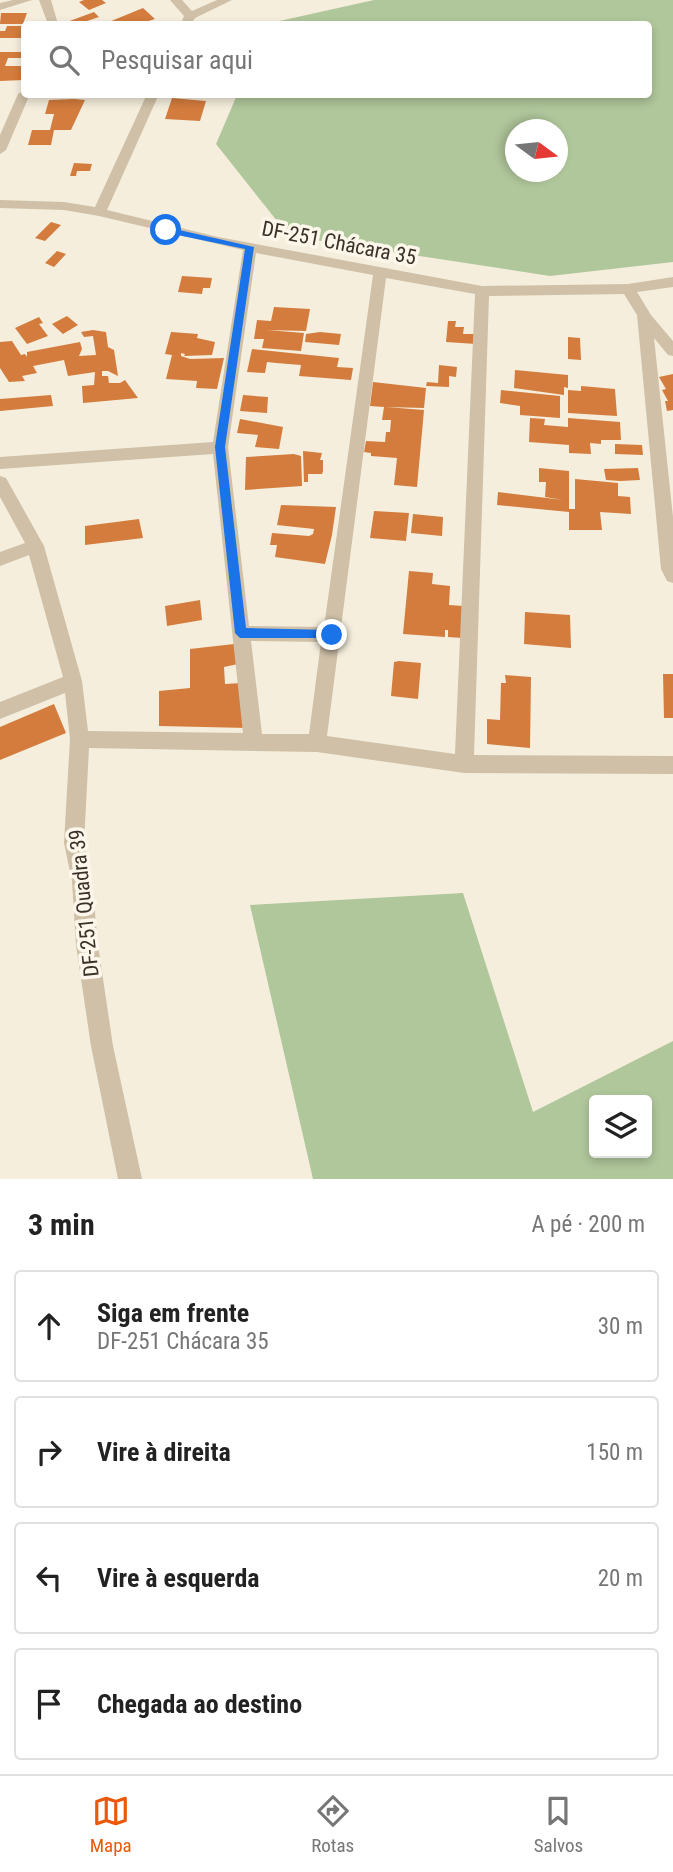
<!DOCTYPE html>
<html lang="pt">
<head>
<meta charset="utf-8">
<style>
  body { margin:0; font-family:"Roboto Condensed",sans-serif; background:#f6f6f6; color:#222 }
  .controls { position:absolute; right:21px; bottom:21px; display:grid; overflow:hidden; border-radius:7px; box-shadow:0 4px 10px #0003 }
  .controls button { width:63px; height:63px; display:grid; place-items:center; padding:0; border:0; border-bottom:2px solid #e0e0e0; background:#fff; color:#222; font:35px sans-serif }
  .compass { position:absolute; left:505px; top:119px; width:63px; height:63px; border-radius:50%; background:#fff; box-shadow:0 4px 10px #0003; rotate:105deg }
  .stop { position:absolute; width:21px; height:21px; margin:-16px; border:5px solid #1a73e8; border-radius:50%; background:#fff }
  .stop.end { background:#1a73e8; border-color:#fff; box-shadow:0 2px 7px #0008 }
  .list { margin:0; padding:0; list-style:none }
  h2 { display:flex; justify-content:space-between; align-items:center; height:91px; margin:0; padding:0 28px; font-size:30px }
  h2 small { font-size:23px; font-weight:400; color:#767676 }
  .list li { display:grid; grid-template-columns:46px 1fr auto; gap:21px; align-items:center; box-sizing:border-box; height:112px; margin:0 14px 14px; padding:0 14px; border:2px solid #e0e0e0; border-radius:7px }
  .list b { display:block; font-size:26px; white-space:nowrap }
  .list p { margin:0; font-size:23px; white-space:nowrap; color:#767676 }
  .list em { font-size:23px; font-style:normal; color:#767676 }
  .icon { flex:none; width:38px; height:38px; fill:none; stroke:currentColor; stroke-width:2; stroke-linecap:round; stroke-linejoin:round }
  .map { position:relative; flex:none; width:673px; height:1179px; overflow:hidden }
  .search { position:absolute; background:#fff; box-shadow:0 4px 10px #0003; left:21px; right:21px; top:21px; height:77px; display:flex; align-items:center; gap:18px; box-sizing:border-box; padding:0 24px; border-radius:7px; color:#767676; font-size:26px }
  .sheet { height:595px; background:#fff }
  nav { display:flex; justify-content:space-around; align-items:center; box-sizing:border-box; height:98px; border-top:2px solid #e0e0e0; background:#fff; font-size:19px; color:#767676 }
  nav a { display:grid; justify-items:center; gap:4px }
  nav .on { color:#ea580c }
  .map>svg:first-child { display:block }
  .green { fill:#b0c69b; fill-rule:evenodd }
  .building { fill:#d37c3d }
  .lines { fill:none; stroke-linecap:round; stroke-linejoin:round }
  .minor { fill:#cfc0a7; fill-rule:evenodd }
  .route { fill:#1a73e8 }
  .labels { text-anchor:middle; stroke-width:7; stroke-linejoin:round; paint-order:stroke }
  .street-label { font-size:21px; fill:#3b3128; stroke:#fcf7ea }
</style>
</head>
<body>
<div class="map">
<svg width="673" height="1179" viewBox="0 0 673 1179">
  <rect width="100%" height="100%" fill="#f5eedd"/>
  <path class="green" d="M 374,0 L 673,0 L 673,262 L 550,276 L 289,236 L 216,144 L 237,95 L 648,94 L 648,24 L 266,24 ZM 516,130 L 558,130 L 558,172 L 516,172 Z
    M 463,893 L 533,1112 L 673,1041 L 673,1179 L 313,1179 L 250,905 ZM 594,1100 L 647,1100 L 647,1153 L 594,1153 Z"/>
  <path class="building" d="M 84,0 L 102,0 L 106,3 L 89,10 L 79,2 Z
    M 143,8 L 155,19 L 139,24 L 104,24 Z
    M 94,12 L 99,17 L 78,24 L 67,22 Z
    M 1,13 L 27,13 L 23,24 L 0,24 Z
    M 7,26 L 24,26 L 24,38 L 0,38 L 0,31 L 5,31 Z
    M 0,52 L 24,52 L 24,58 L 8,58 L 5,66 L 24,66 L 24,80 L 0,81 Z
    M 172,98 L 206,101 L 200,121 L 165,119 Z
    M 74,99 L 85,100 L 71,130 L 54,130 L 51,145 L 28,145 L 32,130 L 50,130 L 54,114 L 45,114 L 49,100 Z
    M 74,163 L 92,164 L 90,171 L 77,171 L 76,176 L 70,176 Z
    M 51,222 L 61,225 L 45,241 L 35,238 Z
    M 57,251 L 66,254 L 54,267 L 45,263 Z
    M 182,276 L 212,278 L 210,288 L 203,288 L 202,294 L 178,292 Z
    M 274,307 L 310,309 L 306,331 L 267,330 L 304,333 L 301,351 L 262,348 L 264,339 L 254,339 L 257,320 L 271,321 Z
    M 67,316 L 78,325 L 63,334 L 52,324 Z
    M 39,317 L 43,323 L 39,324 L 48,336 L 27,344 L 15,328 Z
    M 448,321 L 456,321 L 455,327 L 464,327 L 463,334 L 477,334 L 476,344 L 446,342 Z
    M 93,330 L 106,332 L 108,347 L 114,350 L 118,376 L 108,371 L 102,371 L 102,376 L 108,376 L 109,383 L 120,383 L 125,380 L 138,398 L 83,403 L 82,386 L 94,385 L 95,372 L 68,376 L 64,360 L 33,366 L 37,373 L 22,376 L 25,381 L 9,382 L 0,368 L 0,342 L 12,341 L 21,355 L 25,354 L 27,357 L 27,352 L 80,342 L 82,349 L 79,356 L 96,355 L 93,336 L 84,337 L 81,332 Z
    M 171,332 L 198,334 L 197,338 L 215,342 L 212,355 L 184,356 L 185,354 L 181,353 L 181,356 L 190,359 L 224,358 L 217,389 L 196,388 L 197,381 L 166,379 L 172,355 L 165,354 Z
    M 320,332 L 341,334 L 339,345 L 305,342 L 306,334 Z
    M 568,337 L 580,338 L 581,360 L 568,359 Z
    M 252,349 L 339,358 L 337,367 L 353,368 L 351,380 L 299,376 L 301,365 L 276,363 L 267,362 L 265,373 L 247,372 Z
    M 439,365 L 457,367 L 456,377 L 449,376 L 449,387 L 426,386 L 427,382 L 438,383 Z
    M 515,370 L 568,375 L 568,388 L 564,387 L 564,395 L 514,388 Z
    M 673,374 L 673,410 L 667,411 L 665,401 L 668,401 L 662,390 L 666,389 L 659,377 Z
    M 373,382 L 426,388 L 424,408 L 386,407 L 424,410 L 417,487 L 394,485 L 397,458 L 371,456 L 371,453 L 364,452 L 366,441 L 385,442 L 386,432 L 390,432 L 391,420 L 382,420 L 384,407 L 370,406 Z
    M 581,386 L 615,389 L 617,416 L 568,413 L 568,390 L 581,391 Z
    M 501,390 L 560,396 L 560,418 L 520,415 L 520,406 L 500,403 Z
    M 51,395 L 53,406 L 0,411 L 0,399 Z
    M 243,395 L 268,397 L 267,413 L 240,411 Z
    M 530,418 L 545,419 L 544,425 L 568,427 L 568,418 L 620,422 L 621,440 L 601,440 L 601,444 L 590,443 L 591,454 L 569,453 L 569,445 L 529,442 Z
    M 240,419 L 283,427 L 279,449 L 255,447 L 258,435 L 237,433 Z
    M 615,444 L 642,445 L 643,455 L 615,454 Z
    M 303,451 L 322,453 L 320,460 L 323,460 L 323,471 L 322,474 L 308,474 L 308,482 L 304,482 Z
    M 294,454 L 301,456 L 302,486 L 245,490 L 246,457 Z
    M 539,468 L 569,471 L 569,509 L 575,509 L 575,479 L 618,483 L 618,496 L 630,497 L 631,514 L 600,512 L 602,530 L 569,530 L 569,512 L 497,505 L 498,492 L 563,500 L 545,497 L 546,482 L 539,482 Z
    M 638,468 L 640,480 L 620,481 L 606,480 L 604,469 Z
    M 281,505 L 336,507 L 332,535 L 325,564 L 275,557 L 277,545 L 270,545 L 272,533 L 309,536 L 313,534 L 314,529 L 277,525 Z
    M 374,511 L 409,513 L 406,541 L 370,538 Z
    M 413,514 L 443,517 L 442,536 L 411,533 Z
    M 139,519 L 143,538 L 85,545 L 85,526 Z
    M 409,571 L 433,573 L 432,584 L 450,586 L 449,605 L 463,606 L 462,638 L 448,637 L 448,630 L 445,630 L 445,637 L 403,634 Z
    M 200,600 L 202,620 L 167,626 L 165,606 Z
    M 525,612 L 570,615 L 571,648 L 524,644 Z
    M 234,644 L 238,664 L 224,667 L 225,684 L 242,683 L 248,728 L 159,726 L 159,691 L 190,688 L 190,649 Z
    M 399,661 L 421,663 L 418,699 L 391,696 L 394,662 Z
    M 663,674 L 673,674 L 673,718 L 664,718 Z
    M 505,675 L 531,677 L 530,748 L 487,744 L 487,719 L 500,720 L 501,683 L 506,683 Z
    M 54,704 L 66,733 L 0,760 L 0,727 Z"/>
  <g class="lines">
    <path class="minor" d="M 13,0 L 32,0 L 0,10 L 0,3 Z
      M 39,0 L 51,0 L 58,24 L 48,24 Z
      M 170,0 L 182,0 L 192,11 L 217,0 L 232,0 L 195,18 L 191,24 L 181,24 L 184,16 Z
      M 24,90 L 24,94 L 30,94 L 6,150 L 0,154 L 0,135 L 18,94 Z
      M 147,94 L 159,94 L 107,210 L 218,237 L 482,286 L 628,284 L 673,277 L 673,287 L 637,292 L 651,315 L 673,341 L 673,356 L 668,355 L 654,338 L 673,517 L 673,583 L 667,581 L 661,569 L 637,315 L 624,294 L 489,296 L 474,755 L 673,756 L 673,774 L 464,773 L 317,752 L 89,748 L 84,843 L 92,881 L 98,945 L 113,1046 L 142,1179 L 118,1179 L 91,1046 L 76,945 L 72,881 L 64,843 L 70,739 L 65,693 L 0,719 L 0,702 L 63,677 L 29,555 L 0,566 L 0,552 L 25,543 L 0,497 L 0,476 L 6,478 L 44,546 L 82,681 L 88,731 L 243,733 L 213,454 L 0,469 L 0,457 L 213,442 L 243,250 L 99,216 L 64,210 L 0,208 L 0,200 L 64,202 L 95,207 ZM 256,253 L 373,275 L 324,627 L 249,626 L 228,447 ZM 386,278 L 475,294 L 455,754 L 327,736 ZM 251,641 L 321,642 L 309,734 L 262,734 Z"/>
  </g>
  <path class="route" d="M 166,227 L 254,247 L 225,447 L 246,628 L 332,630 L 338,635 L 336,638 L 240,638 L 235,633 L 215,447 L 245,249 L 163,232 L 163,228 Z"/>
  <g class="labels">
    <g class="street-label">
      <text transform="translate(339 243) rotate(11)" y="7">DF-251 Chácara 35</text>
      <text transform="translate(84 903) rotate(-96)" y="7">DF-251 Quadra 39</text>
    </g>
  </g>
</svg>
<div class="controls">
<button><svg class="icon" aria-label="layers" viewBox="0 0 24 24"><path d="M12 4l9 5-9 5-9-5zM3 14l9 5 9-5"/></svg></button>
</div>
<svg class="compass" viewBox="-18 -18 36 36"><path d="M0-13l5 13h-10z" fill="#e53935"/><path d="M0 13l5-13h-10z" fill="#767676"/></svg>
<div class="stop" style="left:166px;top:230px"></div>
<div class="stop end" style="left:332px;top:635px"></div>
<div class="search"><svg class="icon" aria-label="search" viewBox="0 0 24 24"><circle cx="10" cy="10" r="6"/><path d="M15 15l6 6"/></svg>Pesquisar aqui</div>
</div>
<section class="sheet">
<h2>3 min<small>A pé · 200 m</small></h2>
<ul class="list">
<li><svg class="icon" aria-label="ahead" viewBox="0 0 24 24"><path d="M12 20V5M6 11l6-6 6 6"/></svg><div><b>Siga em frente</b><p>DF-251 Chácara 35</p></div><em>30 m</em></li>
<li><svg class="icon" aria-label="right" viewBox="0 0 24 24"><path d="M7 20v-9h11M14 6l5 5-5 5"/></svg><div><b>Vire à direita</b></div><em>150 m</em></li>
<li><svg class="icon" aria-label="left" viewBox="0 0 24 24"><path d="M17 20v-9H6M10 6l-5 5 5 5"/></svg><div><b>Vire à esquerda</b></div><em>20 m</em></li>
<li><svg class="icon" aria-label="arrive" viewBox="0 0 24 24"><path d="M6 21V4h12l-3 4 3 4H6"/></svg><div><b>Chegada ao destino</b></div></li>
</ul>
</section>
<nav>
<a class="on"><svg class="icon" aria-label="map" viewBox="0 0 24 24"><path d="M3 6l6-2 6 2 6-2v14l-6 2-6-2-6 2zM9 4v14M15 6v14"/></svg>Mapa</a>
<a><svg class="icon" aria-label="directions" viewBox="0 0 24 24"><path d="M12 3l9 9-9 9-9-9zM9 14v-3h6M13 9l2 2-2 2"/></svg>Rotas</a>
<a><svg class="icon" aria-label="saved" viewBox="0 0 24 24"><path d="M7 4h10v16l-5-4-5 4z"/></svg>Salvos</a>
</nav>
</body>
</html>
